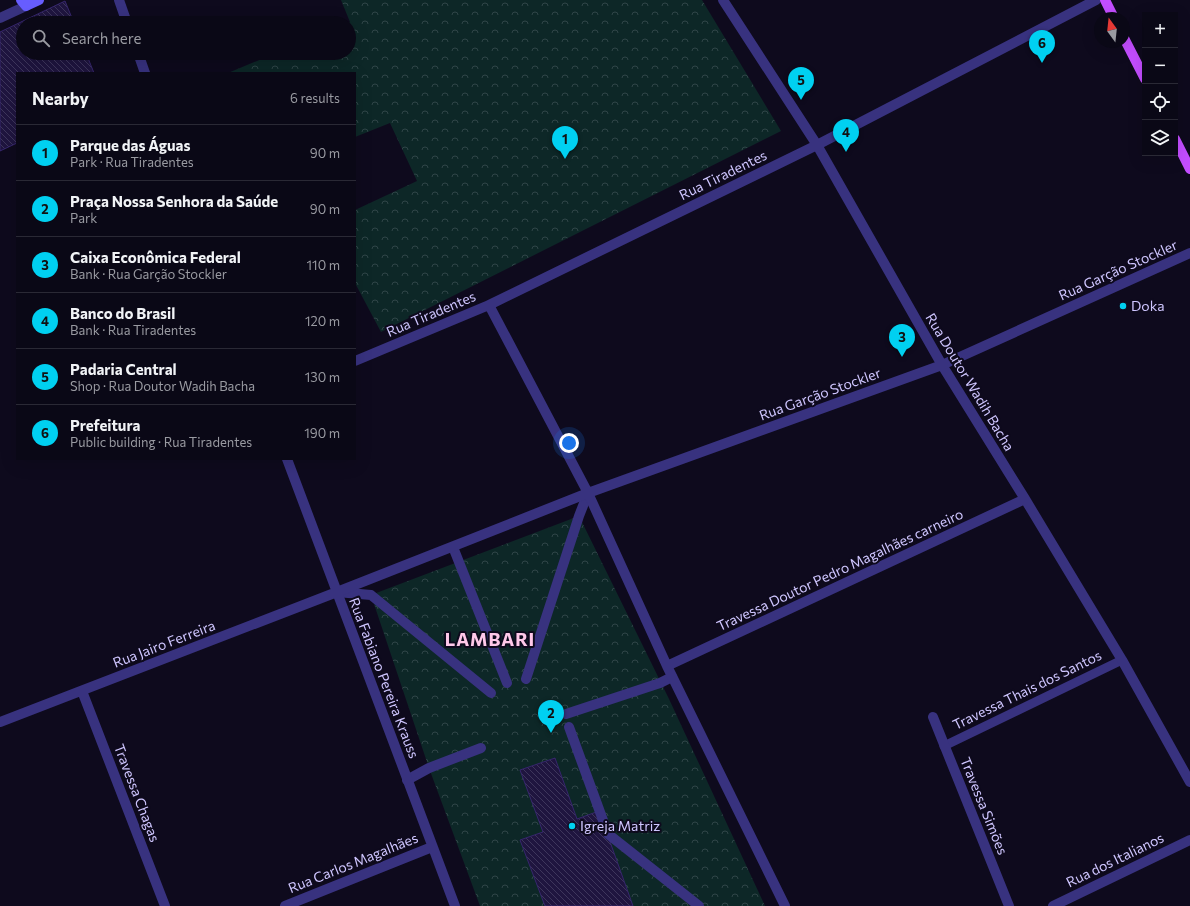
<!DOCTYPE html>
<html lang="en">
<head>
<meta charset="utf-8">
<style>
  body { margin:0; font-family:Commissioner,sans-serif; background:#13111f; color:#f1f3f6 }
  .controls { position:absolute; right:12px; top:12px; display:grid; overflow:hidden; border-radius:0px; box-shadow:0 4px 16px #0002 }
  .controls button { width:36px; height:36px; display:grid; place-items:center; padding:0; border:0; border-bottom:1px solid #2a2935; background:#0a0816; color:#f1f3f6; font:20px sans-serif }
  .compass { position:absolute; left:1094px; top:12px; width:36px; height:36px; border-radius:50%; background:#0a0816; box-shadow:0 4px 16px #0002; rotate:345deg }
  .you { position:absolute; left:569px; top:443px; width:14px; height:14px; margin:-10px; border:3px solid #fff; border-radius:50%; background:#1a73e8; box-shadow:0 0 0 6px #1a73e833 }
  .badge { display:grid; place-items:center; width:26px; height:26px; border-radius:50%; background:#00d0f1; color:#111; font-size:13px; font-weight:700 }
  .pin { position:absolute; translate:-50% -33px; filter:drop-shadow(0 1px 2px #0008) }
  .pin::after { content:''; position:absolute; top:21px; width:14px; height:12px; background:inherit; clip-path:polygon(0 0,100% 0,50% 100%) }
  .list { margin:0; padding:0; list-style:none }
  h2 { display:flex; justify-content:space-between; align-items:center; height:52px; margin:0; padding:0 16px; font-size:17px }
  h2 small { font-size:13px; font-weight:400; color:#999aa1 }
  .list li { display:grid; grid-template-columns:26px 1fr auto; gap:12px; align-items:center; box-sizing:border-box; height:56px; padding:0 16px; border-top:1px solid #2a2935 }
  .list b { display:block; font-size:15px; white-space:nowrap }
  .list p { margin:0; font-size:13px; white-space:nowrap; color:#999aa1 }
  .list em { font-size:13px; font-style:normal; color:#999aa1 }
  .icon { flex:none; width:22px; height:22px; fill:none; stroke:currentColor; stroke-width:2; stroke-linecap:round; stroke-linejoin:round }
  .map { position:relative; flex:none; width:1190px; height:906px; overflow:hidden }
  .search { position:absolute; background:#0a0816; box-shadow:0 4px 16px #0002; left:16px; top:16px; width:340px; height:44px; display:flex; align-items:center; gap:10px; box-sizing:border-box; padding:0 14px; border-radius:22px; color:#999aa1; font-size:15px }
  .panel { position:absolute; background:#0a0816; box-shadow:0 4px 16px #0002; left:16px; top:72px; width:340px; height:388px; border-radius:0px }
  .map>svg:first-child { display:block }
  .forest { fill:url(#forest-crowns) }
  .building { fill:url(#building-back-hatch); stroke:#36266d }
  .lines { fill:none; stroke-linecap:round; stroke-linejoin:round }
  .service { stroke:#38327f; stroke-width:9 }
  .pedestrian { stroke:#38327f; stroke-width:10 }
  .minor { stroke:#38327f; stroke-width:10 }
  .secondary { stroke:#675dff; stroke-width:10 }
  .primary { stroke:#c34dff; stroke-width:10 }
  .poi-dot { fill:#00d0f1; stroke:#0e0a1d; stroke-width:1.5 }
  .labels { text-anchor:middle; stroke-width:4; stroke-linejoin:round; paint-order:stroke }
  .street-label { font-size:14px; fill:#cfc6ff; stroke:#0e0a1d }
  .poi-label { font-size:14px; fill:#cfc6ff; stroke:#0e0a1d; text-anchor:start }
  .district-label { font-size:18px; font-weight:bold; letter-spacing:1px; fill:#ffc8e9; stroke:#0e0a1d }
</style>
</head>
<body>
<div class="map">
<svg width="1190" height="906" viewBox="0 0 1190 906">
  <defs>
    <pattern id="forest-crowns" width="20" height="18" patternUnits="userSpaceOnUse"><rect width="20" height="18" fill="#0d2727"/><path d="M2 6a3 3 0 1 1 6 0M12 15a3 3 0 1 1 6 0" fill="none" stroke="#2f4547"/></pattern>
    <pattern id="building-back-hatch" width="6" height="6" patternUnits="userSpaceOnUse"><rect width="6" height="6" fill="#1f153f"/><path d="M-1 5l2 2M0 0l6 6M5-1l2 2" fill="none" stroke="#3e365c"/></pattern>
  </defs>
  <rect width="100%" height="100%" fill="#0e0a1d"/>
  <path class="forest" d="M 341,0 L 702,0 L 781,131 L 381,332 L 355,283 L 355,210 L 417,181 L 390,123 L 355,137 L 355,73 L 228,73 L 276,53 L 349,53 L 349,23 L 348,23 L 350,22 Z
    M 579,516 L 669,699 L 765,906 L 480,906 L 429,768 L 371,595 Z"/>
  <path class="building" d="M 65,1 L 74,23 L 23,23 L 23,53 L 86,53 L 94,73 L 17,73 L 17,143 L 0,151 L 0,32 Z
    M 555,758 L 577,819 L 599,811 L 633,906 L 545,906 L 520,840 L 543,832 L 520,770 Z"/>
  <g class="lines">
    <path class="service" d="M 944,746 L 1122,660"/>
    <path class="pedestrian" d="M 453,547 L 507,683
      M 337,592 L 371,595 L 491,693
      M 526,679 L 579,516 L 588,493
      M 566,714 L 660,683 L 672,677
      M 569,727 L 608,834 L 699,906
      M 407,780 L 429,768 L 481,748"/>
    <path class="minor" d="M 119,0 L 127,23
      M 723,0 L 817,145 L 942,365 L 1025,499 L 1122,660 L 1190,782
      M 0,18 L 26,6
      M 138,53 L 145,73
      M 489,305 L 588,493 L 667,666 L 785,906
      M 355,361 L 489,305 L 817,145 L 1096,0
      M 287,459 L 455,906
      M 667,666 L 1025,499
      M 82,691 L 165,906
      M 933,717 L 1009,906
      M 0,722 L 337,592 L 588,493 L 942,365 L 1190,253
      M 285,906 L 432,847
      M 1053,906 L 1190,840"/>
    <path class="secondary" d="M 21,0 L 26,6 L 39,0"/>
    <path class="primary" d="M 1105,0 L 1114,18
      M 1124,38 L 1145,79
      M 1175,139 L 1190,169"/>
  </g>
  <g class="poi-dot">
    <circle cx="1123" cy="306" r="4"/>
    <circle cx="572" cy="826" r="4"/>
  </g>
  <g class="labels">
    <g class="street-label">
      <text transform="translate(723 175) rotate(-26)" y="5">Rua Tiradentes</text>
      <text transform="translate(1118 270) rotate(-24)" y="5">Rua Garção Stockler</text>
      <text transform="translate(431 314) rotate(-23)" y="5">Rua Tiradentes</text>
      <text transform="translate(970 382) rotate(59)" y="5">Rua Doutor Wadih Bacha</text>
      <text transform="translate(820 394) rotate(-20)" y="5">Rua Garção Stockler</text>
      <text transform="translate(840 570) rotate(-25)" y="5">Travessa Doutor Pedro Magalhães carneiro</text>
      <text transform="translate(164 644) rotate(-21)" y="5">Rua Jairo Ferreira</text>
      <text transform="translate(384 678) rotate(69)" y="5">Rua Fabiano Pereira Krauss</text>
      <text transform="translate(1027 690) rotate(-26)" y="5">Travessa Thais dos Santos</text>
      <text transform="translate(137 793) rotate(69)" y="5">Travessa Chagas</text>
      <text transform="translate(984 806) rotate(68)" y="5">Travessa Simões</text>
      <text transform="translate(1115 860) rotate(-26)" y="5">Rua dos Italianos</text>
      <text transform="translate(353 863) rotate(-22)" y="5">Rua Carlos Magalhães</text>
    </g>
    <g class="poi-label">
      <text x="1131" y="311">Doka</text>
      <text x="580" y="831">Igreja Matriz</text>
    </g>
    <g class="district-label">
      <text x="490" y="646">LAMBARI</text>
    </g>
  </g>
</svg>
<div class="controls">
<button>+</button>
<button>−</button>
<button><svg class="icon" aria-label="locate" viewBox="0 0 24 24"><circle cx="12" cy="12" r="6"/><path d="M12 2v4M12 18v4M2 12h4M18 12h4"/></svg></button>
<button><svg class="icon" aria-label="layers" viewBox="0 0 24 24"><path d="M12 4l9 5-9 5-9-5zM3 14l9 5 9-5"/></svg></button>
</div>
<svg class="compass" viewBox="-18 -18 36 36"><path d="M0-13l5 13h-10z" fill="#e53935"/><path d="M0 13l5-13h-10z" fill="#999aa1"/></svg>
<div class="you"></div>
<div class="pin badge" style="left:565px;top:159px">1</div>
<div class="pin badge" style="left:551px;top:733px">2</div>
<div class="pin badge" style="left:902px;top:357px">3</div>
<div class="pin badge" style="left:846px;top:152px">4</div>
<div class="pin badge" style="left:801px;top:100px">5</div>
<div class="pin badge" style="left:1042px;top:63px">6</div>
<div class="search"><svg class="icon" aria-label="search" viewBox="0 0 24 24"><circle cx="10" cy="10" r="6"/><path d="M15 15l6 6"/></svg>Search here</div>
<section class="panel">
<h2>Nearby<small>6 results</small></h2>
<ul class="list">
<li><span class="badge">1</span><div><b>Parque das Águas</b><p>Park · Rua Tiradentes</p></div><em>90 m</em></li>
<li><span class="badge">2</span><div><b>Praça Nossa Senhora da Saúde</b><p>Park</p></div><em>90 m</em></li>
<li><span class="badge">3</span><div><b>Caixa Econômica Federal</b><p>Bank · Rua Garção Stockler</p></div><em>110 m</em></li>
<li><span class="badge">4</span><div><b>Banco do Brasil</b><p>Bank · Rua Tiradentes</p></div><em>120 m</em></li>
<li><span class="badge">5</span><div><b>Padaria Central</b><p>Shop · Rua Doutor Wadih Bacha</p></div><em>130 m</em></li>
<li><span class="badge">6</span><div><b>Prefeitura</b><p>Public building · Rua Tiradentes</p></div><em>190 m</em></li>
</ul>
</section>
</div>
</body>
</html>
